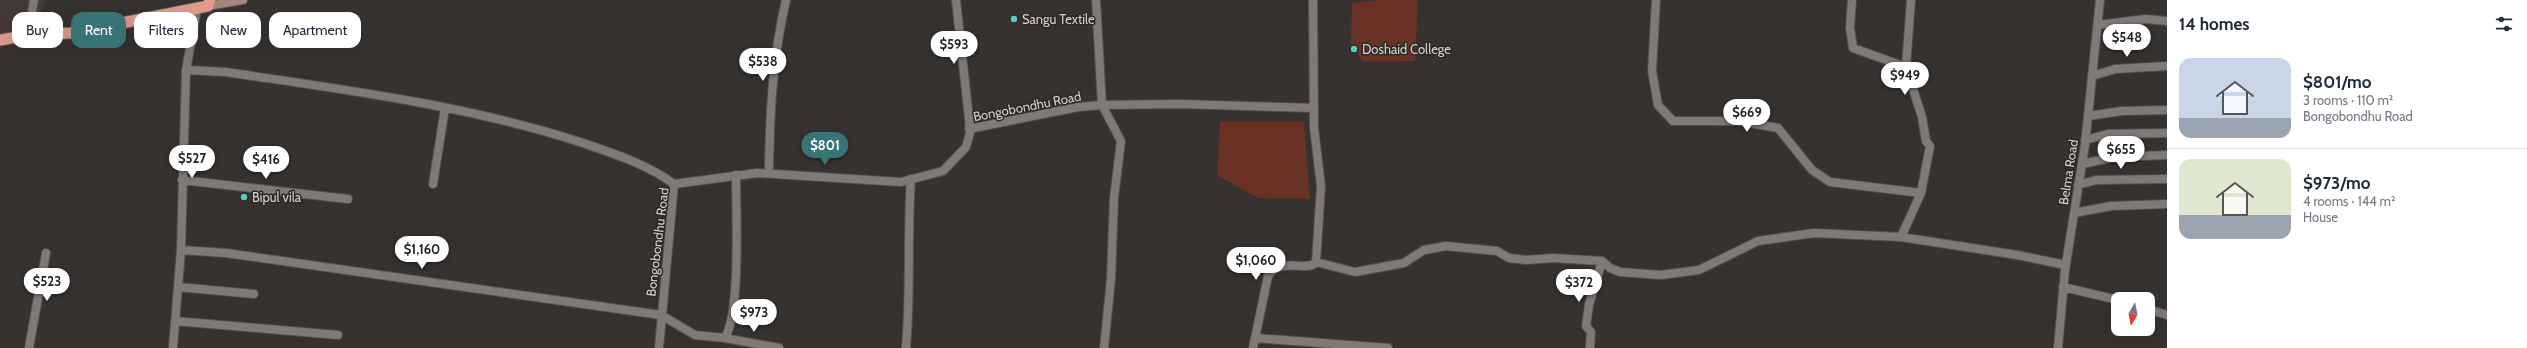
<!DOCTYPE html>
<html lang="en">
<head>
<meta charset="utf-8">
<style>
  body { margin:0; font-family:Cabin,sans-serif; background:#f2f2f3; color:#1f2937; height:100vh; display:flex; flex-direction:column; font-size:15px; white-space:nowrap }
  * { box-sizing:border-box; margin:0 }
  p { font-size:13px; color:#747a83 }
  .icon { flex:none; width:22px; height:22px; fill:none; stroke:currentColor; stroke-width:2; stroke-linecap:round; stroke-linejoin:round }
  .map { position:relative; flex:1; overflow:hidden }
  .drawer { display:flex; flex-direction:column; background:#fff; width:360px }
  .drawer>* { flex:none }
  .banner { position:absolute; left:12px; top:12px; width:380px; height:36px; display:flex; gap:8px }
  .needle { width:26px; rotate:190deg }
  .controls { position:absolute; left:2111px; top:292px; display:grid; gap:8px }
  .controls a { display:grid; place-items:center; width:44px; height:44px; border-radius:8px; background:#fff; box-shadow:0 4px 16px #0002; font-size:20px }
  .price { position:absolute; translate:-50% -34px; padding:0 9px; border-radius:14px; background:#fff; color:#222; font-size:13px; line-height:26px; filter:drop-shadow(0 1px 2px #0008) }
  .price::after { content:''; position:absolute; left:50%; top:24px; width:12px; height:9px; margin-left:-6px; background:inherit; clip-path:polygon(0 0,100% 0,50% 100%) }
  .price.active { background:#387375; color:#fff }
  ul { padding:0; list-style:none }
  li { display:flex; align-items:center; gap:12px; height:100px; padding:0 12px }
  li+li { border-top:1px solid #e0e1e3 }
  li span { display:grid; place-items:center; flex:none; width:112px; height:80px; border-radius:12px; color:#555 }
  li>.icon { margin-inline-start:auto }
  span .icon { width:48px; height:48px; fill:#fffc; stroke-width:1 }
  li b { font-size:17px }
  h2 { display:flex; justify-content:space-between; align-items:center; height:48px; padding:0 12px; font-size:17px }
  .pill { padding:0 14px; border-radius:12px; background:#fff; box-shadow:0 4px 16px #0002; font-size:14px; line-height:36px }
  .pill.active { background:#387375; color:#fff }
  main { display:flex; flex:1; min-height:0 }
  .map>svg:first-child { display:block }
  .built { fill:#443936 }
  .green { fill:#693224 }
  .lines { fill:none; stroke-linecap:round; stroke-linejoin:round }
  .minor-casing { stroke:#555050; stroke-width:10 }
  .tertiary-casing { stroke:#555050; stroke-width:10 }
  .secondary-casing { stroke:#555050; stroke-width:10 }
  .trunk-casing { stroke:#555050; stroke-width:13 }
  .minor { stroke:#7f7a78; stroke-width:8 }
  .tertiary { stroke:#7f7a78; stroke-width:8 }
  .secondary { stroke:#a3877f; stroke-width:8 }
  .trunk { stroke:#df9c8a; stroke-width:11 }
  .poi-dot { fill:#57cec1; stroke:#2c2826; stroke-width:1.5 }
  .labels { text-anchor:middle; stroke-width:3; stroke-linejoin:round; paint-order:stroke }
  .poi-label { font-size:13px; fill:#d5d2d1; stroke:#2c2826; text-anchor:start }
  .street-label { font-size:13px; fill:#d5d2d1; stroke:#2c2826 }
</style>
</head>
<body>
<main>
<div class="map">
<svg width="2167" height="348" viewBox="0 0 2167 348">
  <rect width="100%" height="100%" fill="#363230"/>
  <path class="built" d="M0,0H45L37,29L0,37Z"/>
  <path class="green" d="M1383,0H1418L1415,61L1363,62L1351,43L1352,3Z
    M1220,122H1304L1310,199L1258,198L1217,175Z"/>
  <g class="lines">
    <defs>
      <path id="minor" d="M1096,0L1102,105L1121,141L1114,198L1111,279L1104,348
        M1656,0L1652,71L1658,105L1673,121H1739L1778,128L1812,170L1830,182L1921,193L1901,237
        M1852,0L1850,28L1853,48L1906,67
        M1911,0L1906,67L1922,117L1926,141L1930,146L1921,193
        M2098,25L2146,19L2167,21
        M28,35L34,0
        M186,70L226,72C345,90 466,105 580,142C612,153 647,164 674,184
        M2092,76L2115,69L2167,66
        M2088,116L2122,111L2167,110
        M969,129L1078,107L1102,105L1180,104L1314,108
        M2085,140L2108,134L2167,133
        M2082,164L2115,157L2167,155
        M769,167C770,110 773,55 786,0
        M182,180L348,199
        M433,184L445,108
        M2078,185L2096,180L2167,179
        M2074,213L2111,206L2167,204
        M181,250L226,253L661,315L695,335L725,338C741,311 736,210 736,175
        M1316,262L1355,272L1404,263L1424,250L1446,246L1497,251L1509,258L1526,260L1553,258L1602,261L1610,268L1620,272L1661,275L1699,270L1758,241L1814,233L1901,237L2017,255L2066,265
        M178,287L254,294
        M2063,287L2118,300
        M2148,309L2167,315
        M175,321L338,335
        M725,338L779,348
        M1255,338L1388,348
        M29,348L46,253
        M173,348L181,250L186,70L197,9
        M906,348C911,292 907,236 911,179
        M1253,348L1268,276C1281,256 1309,273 1316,262L1321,186L1314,128L1313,0
        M1590,348L1591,332L1586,326L1589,305L1602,261
        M2058,348L2065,270L2085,145L2100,0"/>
      <path id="tertiary" d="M659,348L674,184L757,173L901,182L943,171L966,147L970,133L969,119L956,0"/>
      <path id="secondary" d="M208,6L243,0"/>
      <path id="trunk" d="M0,40L28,35L71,33L208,6L210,0"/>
    </defs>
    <use href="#minor" class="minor-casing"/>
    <use href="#tertiary" class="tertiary-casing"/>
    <use href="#secondary" class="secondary-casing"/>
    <use href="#trunk" class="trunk-casing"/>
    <use href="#minor" class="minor"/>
    <use href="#tertiary" class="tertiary"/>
    <use href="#secondary" class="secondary"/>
    <use href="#trunk" class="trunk"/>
  </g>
  <g class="poi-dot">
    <circle cx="1014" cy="19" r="4"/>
    <circle cx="1354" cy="49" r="4"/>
    <circle cx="244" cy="197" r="4"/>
  </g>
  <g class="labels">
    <g class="poi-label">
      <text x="1022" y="24">Sangu Textile</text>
      <text x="1362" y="54">Doshaid College</text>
      <text x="252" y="202">Bipul vila</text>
    </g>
    <g class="street-label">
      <text transform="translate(1027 106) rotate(-11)" y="5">Bongobondhu Road</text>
      <text transform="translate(2068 172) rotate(-81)" y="5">Belma Road</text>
      <text transform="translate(657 242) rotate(-83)" y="5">Bongobondhu Road</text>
    </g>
  </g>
</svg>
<div class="controls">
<a><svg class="needle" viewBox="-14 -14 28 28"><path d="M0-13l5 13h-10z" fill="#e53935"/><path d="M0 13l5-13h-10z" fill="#747a83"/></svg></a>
</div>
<b class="price" style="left:2127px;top:58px">$548</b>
<b class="price" style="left:954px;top:65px">$593</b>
<b class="price" style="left:763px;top:82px">$538</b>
<b class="price" style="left:1905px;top:96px">$949</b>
<b class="price" style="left:1747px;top:133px">$669</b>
<b class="price active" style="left:825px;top:166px">$801</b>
<b class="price" style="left:2121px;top:170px">$655</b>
<b class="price" style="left:192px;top:179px">$527</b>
<b class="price" style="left:266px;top:180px">$416</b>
<b class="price" style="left:422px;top:270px">$1,160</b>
<b class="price" style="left:1256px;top:281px">$1,060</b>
<b class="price" style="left:47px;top:302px">$523</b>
<b class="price" style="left:1579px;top:303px">$372</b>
<b class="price" style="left:754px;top:333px">$973</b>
<div class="banner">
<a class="pill">Buy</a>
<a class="pill active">Rent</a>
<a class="pill">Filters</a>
<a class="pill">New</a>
<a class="pill">Apartment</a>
</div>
</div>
<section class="drawer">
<h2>14 homes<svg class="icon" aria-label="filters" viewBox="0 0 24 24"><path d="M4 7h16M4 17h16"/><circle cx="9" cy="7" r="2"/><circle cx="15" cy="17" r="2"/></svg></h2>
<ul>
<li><span style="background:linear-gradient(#c9d6e8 75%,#9aa5b1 0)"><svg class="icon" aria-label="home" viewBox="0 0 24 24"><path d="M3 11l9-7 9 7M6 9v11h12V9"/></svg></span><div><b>$801/mo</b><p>3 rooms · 110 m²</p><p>Bongobondhu Road</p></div></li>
<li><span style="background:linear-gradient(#dfe7d0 70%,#9aa5b1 0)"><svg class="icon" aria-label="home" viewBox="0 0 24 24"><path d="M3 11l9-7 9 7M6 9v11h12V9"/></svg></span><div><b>$973/mo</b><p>4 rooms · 144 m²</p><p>House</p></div></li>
</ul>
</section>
</main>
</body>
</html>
